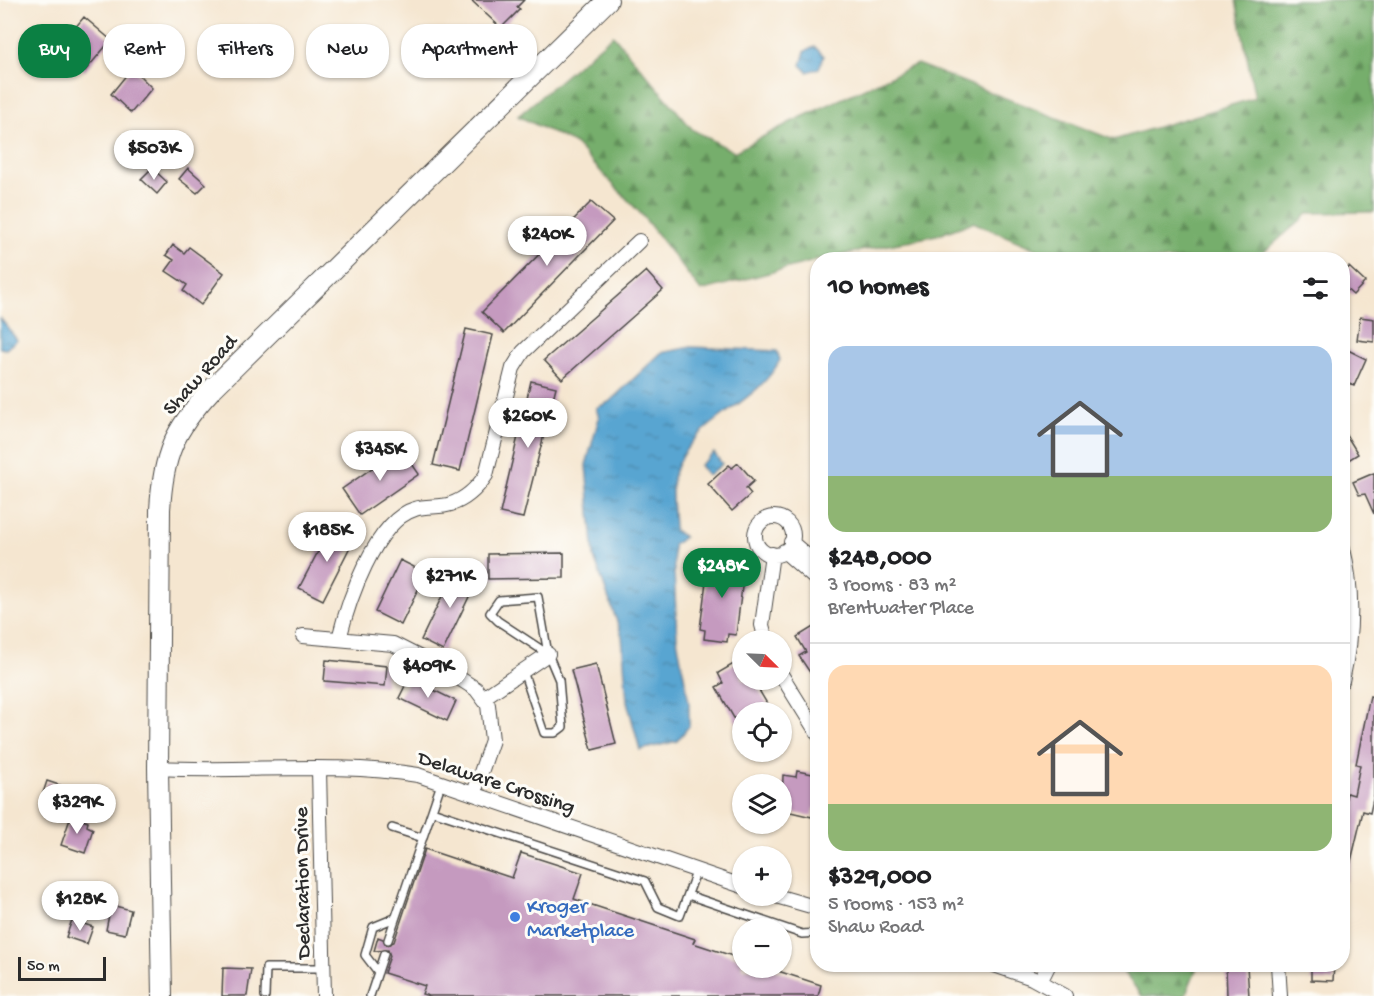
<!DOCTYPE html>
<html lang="en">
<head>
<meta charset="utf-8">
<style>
  body { margin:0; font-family:"Gochi Hand",sans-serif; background:#f6f6f6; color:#202124; height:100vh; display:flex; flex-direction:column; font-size:22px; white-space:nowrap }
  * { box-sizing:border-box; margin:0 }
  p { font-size:20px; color:#757577 }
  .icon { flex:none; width:33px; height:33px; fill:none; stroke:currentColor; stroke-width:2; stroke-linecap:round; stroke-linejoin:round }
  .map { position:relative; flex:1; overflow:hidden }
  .panel { position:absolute; left:810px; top:252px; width:540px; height:720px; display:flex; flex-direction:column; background:#fff; border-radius:24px; box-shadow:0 2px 4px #0004 }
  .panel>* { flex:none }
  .banner { position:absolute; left:18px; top:24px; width:570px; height:54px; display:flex; gap:12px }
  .needle { width:39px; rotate:114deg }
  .fabs { position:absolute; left:732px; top:630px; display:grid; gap:12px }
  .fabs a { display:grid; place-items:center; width:60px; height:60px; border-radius:50%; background:#fff; box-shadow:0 2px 4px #0004; font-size:30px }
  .scale { position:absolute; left:18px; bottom:15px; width:88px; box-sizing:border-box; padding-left:6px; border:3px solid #2b2b2b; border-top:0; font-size:16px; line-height:21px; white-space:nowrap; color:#2b2b2b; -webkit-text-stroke:4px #fdfcf7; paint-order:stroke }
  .price { position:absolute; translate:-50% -51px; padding:0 14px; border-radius:21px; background:#fff; color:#222; font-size:20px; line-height:39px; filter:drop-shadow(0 2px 3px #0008) }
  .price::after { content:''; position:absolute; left:50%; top:36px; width:18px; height:14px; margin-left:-9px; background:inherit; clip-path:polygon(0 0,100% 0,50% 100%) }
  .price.on { background:#0b8043; color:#fff }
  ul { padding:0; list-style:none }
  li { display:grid; align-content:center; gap:12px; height:318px; padding:0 18px }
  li+li { border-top:2px solid #e0e0e0 }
  li span { display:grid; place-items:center; height:186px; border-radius:18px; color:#555 }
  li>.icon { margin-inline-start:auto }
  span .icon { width:108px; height:108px; fill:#fffc; stroke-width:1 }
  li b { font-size:26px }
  h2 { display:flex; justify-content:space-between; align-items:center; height:72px; padding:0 18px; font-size:26px }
  .chip { padding:0 21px; border-radius:24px; background:#fff; box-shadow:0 2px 4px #0004; font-size:21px; line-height:54px }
  .chip.on { background:#0b8043; color:#fff }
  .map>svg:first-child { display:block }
  .forest { fill:url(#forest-firs); stroke:#506c4c; stroke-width:1.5 }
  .water { fill:url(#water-ripples); stroke:#42687e; stroke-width:1.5 }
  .building { fill:#c59abf }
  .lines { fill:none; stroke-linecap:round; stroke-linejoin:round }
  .lane-casing { stroke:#494744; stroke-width:10 }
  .street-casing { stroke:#494744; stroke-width:16 }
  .secondary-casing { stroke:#494744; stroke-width:22 }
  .lane { stroke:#fff; stroke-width:7 }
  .street { stroke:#fff; stroke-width:14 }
  .secondary { stroke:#fff; stroke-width:20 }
  .shop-dot { fill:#3f7fe0; stroke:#fdfcf7; stroke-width:2 }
  .labels { text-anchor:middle; stroke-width:6; stroke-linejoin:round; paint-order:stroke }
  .street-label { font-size:21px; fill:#2b2b2b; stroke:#fdfcf7 }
  .shop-label { font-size:21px; fill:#366cbe; stroke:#fdfcf7; text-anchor:start }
</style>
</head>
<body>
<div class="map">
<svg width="1374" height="996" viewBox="0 0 1374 996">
  <defs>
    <pattern id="forest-firs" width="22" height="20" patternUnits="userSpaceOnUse" patternTransform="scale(1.5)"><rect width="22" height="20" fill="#76ae6c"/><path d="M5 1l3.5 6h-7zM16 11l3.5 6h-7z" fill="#618e59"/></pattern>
    <pattern id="water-ripples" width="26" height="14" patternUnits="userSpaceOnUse" patternTransform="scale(1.5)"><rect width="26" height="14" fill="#59a5d1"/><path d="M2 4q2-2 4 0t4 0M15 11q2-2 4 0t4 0" fill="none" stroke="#4a87aa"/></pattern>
  </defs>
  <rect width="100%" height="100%" fill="#fdfcf7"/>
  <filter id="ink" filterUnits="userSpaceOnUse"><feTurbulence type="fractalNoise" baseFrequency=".0167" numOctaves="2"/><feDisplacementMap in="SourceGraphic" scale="12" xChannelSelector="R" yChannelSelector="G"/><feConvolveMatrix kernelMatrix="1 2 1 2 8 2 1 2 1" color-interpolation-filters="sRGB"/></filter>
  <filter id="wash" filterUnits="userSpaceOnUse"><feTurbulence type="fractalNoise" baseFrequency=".008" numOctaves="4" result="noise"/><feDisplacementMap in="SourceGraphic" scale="24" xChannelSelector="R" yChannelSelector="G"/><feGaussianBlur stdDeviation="1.35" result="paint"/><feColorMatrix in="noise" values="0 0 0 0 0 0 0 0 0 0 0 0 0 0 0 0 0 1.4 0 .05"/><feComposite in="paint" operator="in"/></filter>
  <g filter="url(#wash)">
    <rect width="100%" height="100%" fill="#f5e6d0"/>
    <path class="forest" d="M1236,0H1374V212L1309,213L1256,259L1112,260L1109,254L1045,253L973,222L941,234L818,260L701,291L642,215L574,143L518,116L613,35L693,130L734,152L791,122L917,64L1114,140L1255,98Z
      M1118,965V964L1198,965L1185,996H1142Z"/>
    <path class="water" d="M815,47L824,56L819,68L808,72L801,65L805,51Z
      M0,318L17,340L6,349L0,348Z
      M691,347L777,351L780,360C756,407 689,421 674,474C669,490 674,514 674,530L684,537L673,545L677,639L689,702V726L677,741L640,750L627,701L622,636L594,557L586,465L599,418L596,408L609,402L661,353Z
      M714,453L722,464L708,476L700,465Z"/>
    <g id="blocks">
      <path class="building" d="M471,0H524L517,7L520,9L501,28Z
        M84,17L111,40L85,71L58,48Z
        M132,68L152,88L131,113L111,94Z
        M152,168L167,182L157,194L141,179Z
        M188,168L206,184L197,193L179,179Z
        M591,202L613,221L504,333L482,312Z
        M173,245L184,253L189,247L224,273L201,305L183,291L187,285L166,271L174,260L166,255Z
        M1349,267L1365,282L1353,295L1342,285V274Z
        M646,271L663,290L562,379L544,360Z
        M1360,317L1374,319V342L1357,340Z
        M466,329L493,335L460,471L433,465Z
        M1348,350L1366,359L1354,386L1342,381V361Z
        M531,381L556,387L523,518L500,513Z
        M1342,428L1358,454L1342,464Z
        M401,448L419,474L360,515L342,489Z
        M738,463L754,481L746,488L751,494L732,511L708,484L729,465L732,468Z
        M1374,473V514L1365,494L1359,495L1353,482Z
        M332,525L355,537L323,600L299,588Z
        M564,553V578L488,579V554Z
        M715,555L741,558L739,570L744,571L736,635L728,634L727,642L704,639L705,630L700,629L708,566L713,568Z
        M400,560L426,573L401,625L375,612Z
        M456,567L478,578L443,651L421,640Z
        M818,624V670L811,674L799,656L806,652L797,637Z
        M326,660L387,666L385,686L324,681Z
        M737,662L742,673V680H753L772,712H742V732L716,687L723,683L718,673Z
        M596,664L616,744L592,750L571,670Z
        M409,678L456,701L447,721L399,698Z
        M1370,696L1374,697V795L1370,813L1363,811L1346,882L1342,881V824L1346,807H1344L1347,793L1354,795L1360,765L1356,764Z
        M797,771L818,775V809L814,808L812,817L782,810L783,775L796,777Z
        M47,781L68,788L62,806L41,799Z
        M71,816L88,822L87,826L93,829L85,853L61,845Z
        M425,849L512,878L521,853L583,873L574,899L695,939L693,943L742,959V968H776L775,970L821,985L818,996H429L422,994L425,986L384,973L390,956L388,950L374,951L378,937L383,939L386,945L394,942Z
        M111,905L131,910L125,934L106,930Z
        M72,920L93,927L87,944L66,937Z
        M1311,964H1334L1333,981L1311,980Z
        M1247,966L1249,996H1227L1226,968Z
        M223,968L251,969L247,996H222Z"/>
    </g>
  </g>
  <g filter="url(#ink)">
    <use href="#blocks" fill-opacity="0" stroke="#494744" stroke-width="1.5"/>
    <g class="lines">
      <defs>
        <path id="lane" d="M523,671L544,733H555L563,727L559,680L548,654L538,597L499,600L490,613L498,621L548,654
          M432,811L645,881L658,907L680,916L696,872
          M392,828L423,838
          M688,895L802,934L818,933
          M388,940L442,781
          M378,972L365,955L373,927L395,918
          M265,996L266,968H324
          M370,996L384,954"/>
        <path id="street" d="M755 536a19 19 0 1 1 38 0a19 19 0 1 1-38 0Z
          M791,542L818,565
          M1342,545C1354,590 1352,637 1342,681
          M784,551L818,581
          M303,636L393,644L454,675L476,689L488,705L492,740L474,793
          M339,639C348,602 375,521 415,509C426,505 440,508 451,504C466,499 478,487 486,475L513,368L523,352L639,241
          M766,640L762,625L772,554
          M782,676L818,734
          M483,698L548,654
          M158,768C244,773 332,761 418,775L742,886
          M319,769L324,996
          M776,896L818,908
          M991,964L1032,978L1065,996
          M1278,964L1280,996
          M1040,982L1049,964"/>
        <path id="secondary" d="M162,996L158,768L160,510C163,455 174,430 211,390L608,0"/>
      </defs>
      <use href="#lane" class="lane-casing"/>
      <use href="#street" class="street-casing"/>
      <use href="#secondary" class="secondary-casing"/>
      <use href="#lane" class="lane"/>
      <use href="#street" class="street"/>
      <use href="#secondary" class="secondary"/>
    </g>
  </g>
  <circle class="shop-dot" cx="515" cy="917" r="6"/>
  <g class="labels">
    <g class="street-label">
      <text transform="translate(199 374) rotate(-48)" y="7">Shaw Road</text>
      <text transform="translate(497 781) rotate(18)" y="7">Delaware Crossing</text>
      <text transform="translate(301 883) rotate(-91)" y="7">Declaration Drive</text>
    </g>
    <g class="shop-label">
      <text x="527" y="912">Kroger<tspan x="527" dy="24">Marketplace</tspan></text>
    </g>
  </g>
</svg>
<div class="fabs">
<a><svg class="needle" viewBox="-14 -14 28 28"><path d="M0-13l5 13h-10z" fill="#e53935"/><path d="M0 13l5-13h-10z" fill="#757577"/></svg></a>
<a><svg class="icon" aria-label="locate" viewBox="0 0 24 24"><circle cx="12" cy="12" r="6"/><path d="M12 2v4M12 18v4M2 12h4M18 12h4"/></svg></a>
<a><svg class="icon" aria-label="layers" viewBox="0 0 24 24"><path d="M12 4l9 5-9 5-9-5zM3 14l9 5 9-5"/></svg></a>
<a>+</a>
<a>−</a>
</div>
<div class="scale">50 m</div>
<b class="price" style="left:154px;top:181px">$503K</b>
<b class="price" style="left:547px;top:267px">$240K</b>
<b class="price" style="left:528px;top:449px">$260K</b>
<b class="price" style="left:380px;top:482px">$345K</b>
<b class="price" style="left:327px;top:563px">$185K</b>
<b class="price on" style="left:722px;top:599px">$248K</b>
<b class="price" style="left:450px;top:609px">$271K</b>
<b class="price" style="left:428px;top:699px">$409K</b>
<b class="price" style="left:77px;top:835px">$329K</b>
<b class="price" style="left:80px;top:932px">$128K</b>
<div class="banner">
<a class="chip on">Buy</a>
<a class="chip">Rent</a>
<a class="chip">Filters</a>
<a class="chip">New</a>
<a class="chip">Apartment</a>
</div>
<section class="panel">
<h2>10 homes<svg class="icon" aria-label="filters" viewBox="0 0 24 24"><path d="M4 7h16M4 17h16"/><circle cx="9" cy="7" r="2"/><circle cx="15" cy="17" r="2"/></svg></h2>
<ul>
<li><span style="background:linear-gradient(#a9c7e8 70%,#8fb573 0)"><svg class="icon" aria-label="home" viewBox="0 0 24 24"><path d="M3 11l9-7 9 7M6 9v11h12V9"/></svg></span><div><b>$248,000</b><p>3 rooms · 83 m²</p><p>Brentwater Place</p></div></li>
<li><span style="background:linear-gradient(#ffd9b3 75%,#8fb573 0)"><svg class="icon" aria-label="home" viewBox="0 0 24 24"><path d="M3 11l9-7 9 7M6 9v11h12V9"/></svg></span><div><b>$329,000</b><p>5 rooms · 153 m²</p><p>Shaw Road</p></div></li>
</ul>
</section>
</div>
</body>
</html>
